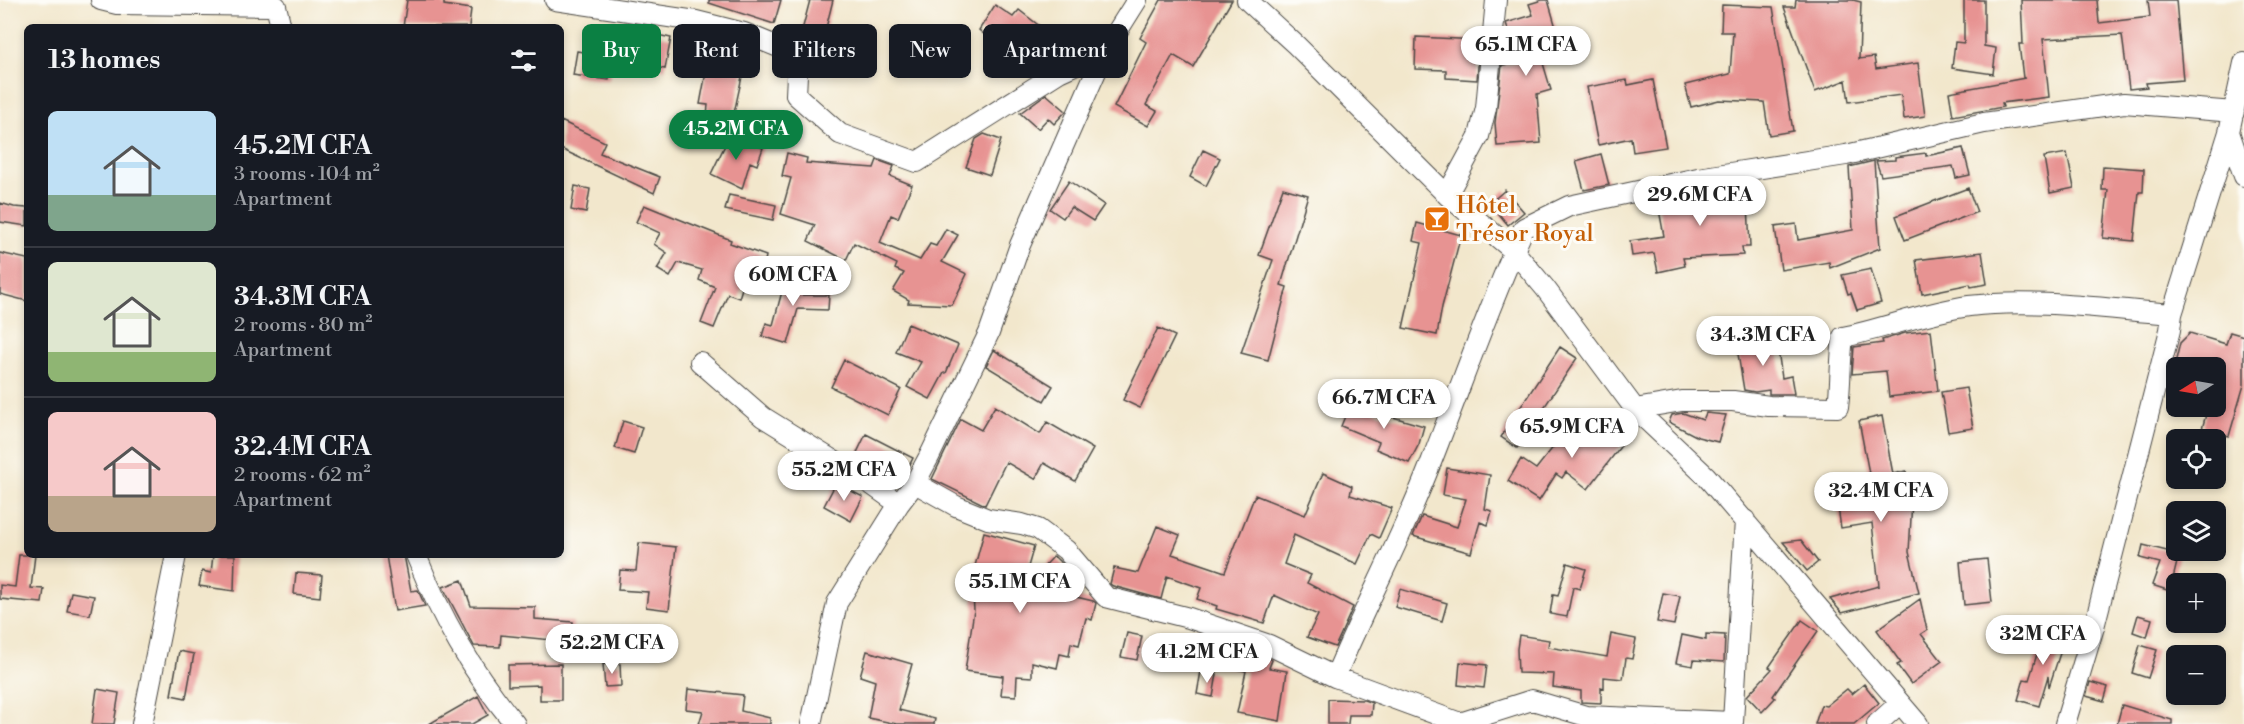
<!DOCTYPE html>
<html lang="en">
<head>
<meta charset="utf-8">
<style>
  body { margin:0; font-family:"Libre Bodoni",serif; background:#242831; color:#f1f3f6; height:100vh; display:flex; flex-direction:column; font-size:22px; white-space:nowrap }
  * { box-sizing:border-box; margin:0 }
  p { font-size:20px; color:#9ea1a6 }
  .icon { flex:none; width:33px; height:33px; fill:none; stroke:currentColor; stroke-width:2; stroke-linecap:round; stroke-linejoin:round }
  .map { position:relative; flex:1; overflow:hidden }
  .drawer { position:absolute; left:24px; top:24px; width:540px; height:534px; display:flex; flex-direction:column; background:#171b24; border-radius:9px; box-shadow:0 3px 9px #0003 }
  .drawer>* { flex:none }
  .banner { position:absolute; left:582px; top:24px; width:570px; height:54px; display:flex; gap:12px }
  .needle { width:39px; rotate:259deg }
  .tools { position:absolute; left:2166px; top:357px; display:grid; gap:12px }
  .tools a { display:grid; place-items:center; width:60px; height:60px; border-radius:9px; background:#171b24; box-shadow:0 3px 9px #0003; font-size:30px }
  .price { position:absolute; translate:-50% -51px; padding:0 14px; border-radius:21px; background:#fff; color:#222; font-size:20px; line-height:39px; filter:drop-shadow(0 2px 3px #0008) }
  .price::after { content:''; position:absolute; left:50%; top:36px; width:18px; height:14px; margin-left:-9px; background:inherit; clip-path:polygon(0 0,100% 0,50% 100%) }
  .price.current { background:#0b8043; color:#fff }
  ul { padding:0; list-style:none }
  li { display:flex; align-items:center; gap:18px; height:150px; padding:0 24px }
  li+li { border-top:2px solid #363941 }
  li span { display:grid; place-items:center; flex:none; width:168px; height:120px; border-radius:9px; color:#555 }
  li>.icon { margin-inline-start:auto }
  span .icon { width:72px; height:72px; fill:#fffc; stroke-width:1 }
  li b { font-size:26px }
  h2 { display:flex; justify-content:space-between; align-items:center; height:72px; padding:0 24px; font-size:26px }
  .chip { padding:0 21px; border-radius:9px; background:#171b24; box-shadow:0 3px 9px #0003; font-size:21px; line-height:54px }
  .chip.current { background:#0b8043; color:#fff }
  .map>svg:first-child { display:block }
  .building { fill:#e79392 }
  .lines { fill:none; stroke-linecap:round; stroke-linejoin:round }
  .minor-casing { stroke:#494743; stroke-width:22 }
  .minor { stroke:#fff; stroke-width:20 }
  .labels { text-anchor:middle; stroke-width:6; stroke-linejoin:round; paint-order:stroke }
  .food-label { font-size:24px; fill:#c56008; stroke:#fdfcf7; text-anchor:start }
</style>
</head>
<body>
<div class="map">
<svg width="2244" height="724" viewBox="0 0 2244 724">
  <rect width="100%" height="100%" fill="#fdfcf7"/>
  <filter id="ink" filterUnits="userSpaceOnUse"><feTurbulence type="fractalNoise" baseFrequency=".0167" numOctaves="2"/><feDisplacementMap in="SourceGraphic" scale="12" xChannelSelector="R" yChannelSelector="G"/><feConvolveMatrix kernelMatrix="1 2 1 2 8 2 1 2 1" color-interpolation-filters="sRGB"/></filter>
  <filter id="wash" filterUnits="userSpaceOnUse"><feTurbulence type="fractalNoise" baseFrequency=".008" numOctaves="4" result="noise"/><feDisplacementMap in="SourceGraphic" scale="24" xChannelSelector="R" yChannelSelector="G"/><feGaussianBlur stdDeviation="1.35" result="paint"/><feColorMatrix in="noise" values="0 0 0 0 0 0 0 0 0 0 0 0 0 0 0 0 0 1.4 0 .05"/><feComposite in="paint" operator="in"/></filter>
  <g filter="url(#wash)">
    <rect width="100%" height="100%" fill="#f2e7cc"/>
    <g id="blocks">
      <path class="building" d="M407,0H444V5L471,9L469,27H403Z
        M709,0H781L774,24L709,3Z
        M810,0H833L821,48L799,42Z
        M1161,0H1232L1193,67L1173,55L1146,105L1157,111L1148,126L1114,107L1146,42L1140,38Z
        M1542,0H1548L1563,52L1542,60L1551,90L1537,94L1541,143L1497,146L1495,123L1502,65L1519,63L1506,23L1533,15L1529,4Z
        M1796,0H1853L1861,2L1859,59L1874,57L1876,69L1918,63L1925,116L1904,119L1901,95L1849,102L1846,80L1815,92L1784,7H1795Z
        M1964,0H1984V46L1996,48L1993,74L1952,68L1955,42L1964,43Z
        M2021,0H2097L2099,23L2150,17L2148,0H2176L2183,80L2146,83L2147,87L2129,89L2122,35L2043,39L2049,97L2002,103L2003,107L1953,116L1949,92L2025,78H2023L2019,44H2023Z
        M995,5L1013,17L1019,10L1051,35L1026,68L979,30Z
        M1722,5L1773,7L1793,131L1769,135L1764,102L1719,100L1691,107L1685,85L1730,74L1733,32H1721Z
        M1060,32L1078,45L1072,53L1066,55L1051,44Z
        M649,33L671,38L665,69L642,64Z
        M1416,37L1480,40L1477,80L1446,78V70L1415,69Z
        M711,46L747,54L734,113V127L706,125L708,105L700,104Z
        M577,51L613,57L609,80L573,75Z
        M1627,80L1628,85L1653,80L1666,147L1633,152L1631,138L1598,145L1587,87Z
        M1046,94L1066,111L1054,124L1048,118L1038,129L1020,113Z
        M561,121L605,142L600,153L660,177L654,193L561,149Z
        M984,134L1001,140L990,175L966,167L976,139Z
        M730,135L763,148L757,165L750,162L742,189L711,174Z
        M1963,148L1970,175L1956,178L1953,166L1881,176L1876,161L1895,160V157L1926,153V156Z
        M1203,150L1220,158L1206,186L1190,177Z
        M787,153L807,158L806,163L874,168L877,160L894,166L890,176L912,185L898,218L891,215L880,243L920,260L930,244L936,246L946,229L958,235L942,262L967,274L952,305L908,303L909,300L893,291L904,273L895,269L897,264L854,243L846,260L808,241L815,225L781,214L791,178L782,176Z
        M2067,153L2074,188L2050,193L2044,157Z
        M1601,154L1609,185L1584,190L1576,161Z
        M1874,161L1880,248L1830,268L1829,262L1781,270L1775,227L1796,224L1798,240L1853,230L1849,167Z
        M2103,166L2144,169L2143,192H2139L2134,241L2103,238L2108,190H2102Z
        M1069,181L1104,205L1093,221L1071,207L1063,218L1050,209Z
        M1747,182L1750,247H1742L1743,255L1683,258L1685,266L1658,272L1654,253L1632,256L1630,241L1664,236L1657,199L1674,196V198Z
        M575,186L590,189L586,213L571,210Z
        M1283,188L1308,195L1281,285L1287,287L1268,360L1241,353L1273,260L1259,255Z
        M1968,188L1977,212L1905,240L1896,216Z
        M1505,190L1524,212L1508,225L1490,203Z
        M729,195L776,205L773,220L725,210Z
        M0,203L14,207L27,208V226L0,222Z
        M644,205L731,240L730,243L766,256L763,271L749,266L739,298L728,294L714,328L701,323L715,287L699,280L702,270L678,263L670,277L657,269L667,253L654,244L660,233L636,222Z
        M1417,223L1461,235L1442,307L1437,335L1403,328L1422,243L1413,241Z
        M1982,252L1987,284L1971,287L1970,284L1922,294L1916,260Z
        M0,253L27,259V301L0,294Z
        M788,269L807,275L802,295H829L828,310L798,309L788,344L762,336L766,323L773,325Z
        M1871,269L1881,303L1857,310L1851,293L1848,294L1842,275Z
        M908,324L958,345L946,373H944L930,399L907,387L921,362L896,352Z
        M1158,328L1175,336L1140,408L1123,400Z
        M1931,330L1938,391L1889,397L1886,371L1852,374L1854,347L1883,343L1882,340L1905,333Z
        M2230,332L2244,336V385L2229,436L2202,429L2208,407L2216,409V368H2174L2180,343L2190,333L2226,344Z
        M1776,336L1782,378L1791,376L1794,394H1769V390L1755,392L1744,390L1736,342Z
        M1560,347L1577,358L1517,448L1501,437Z
        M994,350L1053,386L1044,401L986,366Z
        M844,360L901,389L888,415L831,387Z
        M1966,388L1973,428L1948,432L1941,392Z
        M1353,397L1374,406L1372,411L1424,426L1419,444L1409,463L1376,449L1379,442L1341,426Z
        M995,406L1040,434L1047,422L1093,449L1075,481L1044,463L1035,479L1006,462L985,505L932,479L961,419L981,430Z
        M1683,413L1703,420L1706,413L1726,415L1718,442L1698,437L1669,422L1672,415Z
        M1614,415L1633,430L1588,489L1566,472L1562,478L1556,474L1539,501L1508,481L1521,459L1536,469L1569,427L1592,444Z
        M1882,416L1893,474L1906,471L1912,501L1909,552L1919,593L1842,613L1830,599L1879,586L1872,523L1841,528L1836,494L1872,489L1859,421Z
        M623,421L642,427L634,454L615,448Z
        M866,434L913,458L905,474L898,471L894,478L854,459Z
        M1447,468L1490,475L1485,509L1492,511L1488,525L1480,522L1471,553L1413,536L1422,516L1457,527L1466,499L1443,495Z
        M1323,473L1352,486L1350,495L1392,508L1379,538L1371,534L1357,564L1294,535L1284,564L1311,575L1307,583L1353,607L1335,647L1307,637L1318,615L1274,595L1264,623L1216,609L1217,606L1197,599L1201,588L1167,576L1161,599L1113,586L1110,584L1114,568L1138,573L1157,526L1180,535L1172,554L1225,572L1255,495L1305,515Z
        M836,483L863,497L851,521L824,506Z
        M984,532L1034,546L1021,591L1054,556L1067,569L1047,590L1093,601L1096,603L1092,620L1086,618L1079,645L1071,643L1069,656L1060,654L1057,668L1032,662V677L1017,676L1016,696L1001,695L1003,676L965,671L974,610L971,567L975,566Z
        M1801,540L1818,562L1807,571L1783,542Z
        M639,543L676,547L669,610L646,607L648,592L618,590L620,570L636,571Z
        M2143,545L2179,554L2170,591L2152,585L2160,563L2140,558Z
        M19,555H35L31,588L44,589L42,603L0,599V585L15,587Z
        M213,555H235L234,591L199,586L202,571L211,573Z
        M386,555H404L411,591L418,590L425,606L395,611Z
        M1987,559L1992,602L1964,605L1960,562Z
        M1567,563L1586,569L1580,589L1573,587L1567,617L1550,614L1553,595L1558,596Z
        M296,573L322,575L320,597L294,594Z
        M462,580L471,606L535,607V619L573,622L572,642L501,635L500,647L474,646L443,587Z
        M1400,589L1447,603L1442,621L1395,607Z
        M71,592L94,596L90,615L67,611Z
        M1663,593L1680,596L1674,625L1657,622Z
        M1920,599L1927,630L1921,634L1942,661L1911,684L1897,665L1901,663L1877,630Z
        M2138,615L2152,619L2147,637L2133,632Z
        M1802,620L1818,631L1773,696L1775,698L1762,712L1747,696L1772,669L1769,667Z
        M2061,624L2063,644L2049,687L2048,676L2039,706L2018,700L2024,679L2029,680L2038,651L2046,654L2043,626Z
        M1127,633L1142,636L1137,660L1121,657Z
        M1611,634L1636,639L1632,659L1626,658L1623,679L1604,677V688L1601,687V703L1581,702V691L1553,687L1554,674L1518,673L1517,649L1519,635L1549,640L1548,647L1607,657Z
        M1706,634L1725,635L1724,662L1694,660L1693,666L1676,663L1682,635L1706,640Z
        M1218,642L1264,656L1272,660L1269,668L1287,671L1280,721L1237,713L1246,671L1214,665Z
        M2140,645L2157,650L2148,678L2132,673Z
        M179,651L194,654L186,698L171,695Z
        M867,651L912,664L899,710L935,719L934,724H897L868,718L875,681L860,676Z
        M1460,662L1487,665L1484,688L1458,685Z
        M561,664V700H540V685L508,686V665Z
        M603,664H620L621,686L605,687Z
        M1201,671L1217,674L1213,697L1197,694Z
        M2090,682L2108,687L2104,701L2086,696Z
        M1864,684L1879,703L1854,724H1815L1821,705L1826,706L1847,689L1852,694Z
        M97,689L119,693L114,724H92Z
        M688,689L743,695L741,711L770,718V724H699L703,711L686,709Z
        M478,696L488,715L472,724H429Z
        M1328,699L1364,700L1372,703L1371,715H1349L1348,724H1328Z
        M2122,705L2172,720V724H2117Z"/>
    </g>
  </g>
  <g filter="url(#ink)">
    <use href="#blocks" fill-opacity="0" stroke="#494743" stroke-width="1.5"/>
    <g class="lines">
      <defs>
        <path id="minor" d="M101,0L117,4L276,6L281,27
          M555,0L696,21L744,33L798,55L796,95L840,134L917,162L1059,72L1105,51
          M1247,0L1296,45L1447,195L1514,251L1545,288L1635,409L1706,476L1918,724
          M2229,132L2244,176
          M1447,195L1479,136L1486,108L1496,0
          M700,362L763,417L868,482L899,504
          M1635,409L1682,401H1733L1769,406L1838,407C1841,383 1840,360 1843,337C1885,328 1927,312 1969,306C2035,298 2105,309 2172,314
          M915,483L956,506L988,519L1022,524L1038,529L1066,550L1106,597L1189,618L1269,645L1335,677L1460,723L1532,700L1586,716L1733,722L1745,520
          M416,555C442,620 471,670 515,724
          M1335,677C1365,606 1402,537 1430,465C1461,386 1489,305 1524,228L1569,206L1698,178L1846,155L1984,123L2124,103L2234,112
          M142,724L176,555
          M811,724L837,603L899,504L915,483L930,455L989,333L1020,245L1105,51L1137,0
          M1877,724L1900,703
          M2065,724L2094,627L2170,330L2172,314L2229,132L2244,63"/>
      </defs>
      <use href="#minor" class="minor-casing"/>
      <use href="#minor" class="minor"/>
    </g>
  </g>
  <defs>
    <symbol id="bar-square" viewBox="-11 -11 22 22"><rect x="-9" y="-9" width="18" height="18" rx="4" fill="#e8710a" stroke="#fdfcf7"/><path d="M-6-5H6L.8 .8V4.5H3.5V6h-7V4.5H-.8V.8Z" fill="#fff"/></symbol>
  </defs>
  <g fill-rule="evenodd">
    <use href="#bar-square" x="1422" y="204" width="30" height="30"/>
  </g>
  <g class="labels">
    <g class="food-label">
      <text x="1456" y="213">Hôtel<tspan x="1456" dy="28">Trésor Royal</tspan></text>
    </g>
  </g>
</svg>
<div class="tools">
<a><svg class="needle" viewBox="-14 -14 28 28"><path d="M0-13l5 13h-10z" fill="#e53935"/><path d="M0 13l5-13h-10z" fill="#9ea1a6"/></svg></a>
<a><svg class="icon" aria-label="locate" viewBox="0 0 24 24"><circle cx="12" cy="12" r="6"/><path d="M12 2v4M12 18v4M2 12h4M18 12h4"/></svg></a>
<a><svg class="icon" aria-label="layers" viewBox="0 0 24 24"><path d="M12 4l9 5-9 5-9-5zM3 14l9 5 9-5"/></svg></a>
<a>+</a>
<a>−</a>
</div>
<b class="price" style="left:1526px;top:77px">65.1M CFA</b>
<b class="price current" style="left:736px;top:161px">45.2M CFA</b>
<b class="price" style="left:1700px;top:227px">29.6M CFA</b>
<b class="price" style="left:793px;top:307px">60M CFA</b>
<b class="price" style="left:1763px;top:367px">34.3M CFA</b>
<b class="price" style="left:1384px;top:430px">66.7M CFA</b>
<b class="price" style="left:1572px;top:459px">65.9M CFA</b>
<b class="price" style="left:844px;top:502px">55.2M CFA</b>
<b class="price" style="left:1881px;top:523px">32.4M CFA</b>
<b class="price" style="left:1020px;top:614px">55.1M CFA</b>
<b class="price" style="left:2043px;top:666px">32M CFA</b>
<b class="price" style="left:612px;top:675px">52.2M CFA</b>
<b class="price" style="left:1207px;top:684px">41.2M CFA</b>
<div class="banner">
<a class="chip current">Buy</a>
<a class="chip">Rent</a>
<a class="chip">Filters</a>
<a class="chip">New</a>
<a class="chip">Apartment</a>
</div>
<section class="drawer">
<h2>13 homes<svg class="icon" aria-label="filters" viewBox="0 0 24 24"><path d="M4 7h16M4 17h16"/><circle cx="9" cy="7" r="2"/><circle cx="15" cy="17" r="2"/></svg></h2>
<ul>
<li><span style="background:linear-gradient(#bfe0f5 70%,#7fa58c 0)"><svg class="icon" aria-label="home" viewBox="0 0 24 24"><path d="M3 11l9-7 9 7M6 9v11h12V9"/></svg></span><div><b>45.2M CFA</b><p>3 rooms · 104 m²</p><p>Apartment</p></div></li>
<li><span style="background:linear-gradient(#dfe7d0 75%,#8fb573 0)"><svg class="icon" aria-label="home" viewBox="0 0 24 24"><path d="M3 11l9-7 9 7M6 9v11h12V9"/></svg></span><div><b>34.3M CFA</b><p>2 rooms · 80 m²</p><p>Apartment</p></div></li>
<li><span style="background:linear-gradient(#f6c9c9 70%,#b9a48a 0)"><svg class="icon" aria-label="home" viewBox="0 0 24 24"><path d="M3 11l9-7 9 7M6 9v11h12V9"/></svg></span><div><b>32.4M CFA</b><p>2 rooms · 62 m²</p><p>Apartment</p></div></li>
</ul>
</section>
</div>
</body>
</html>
